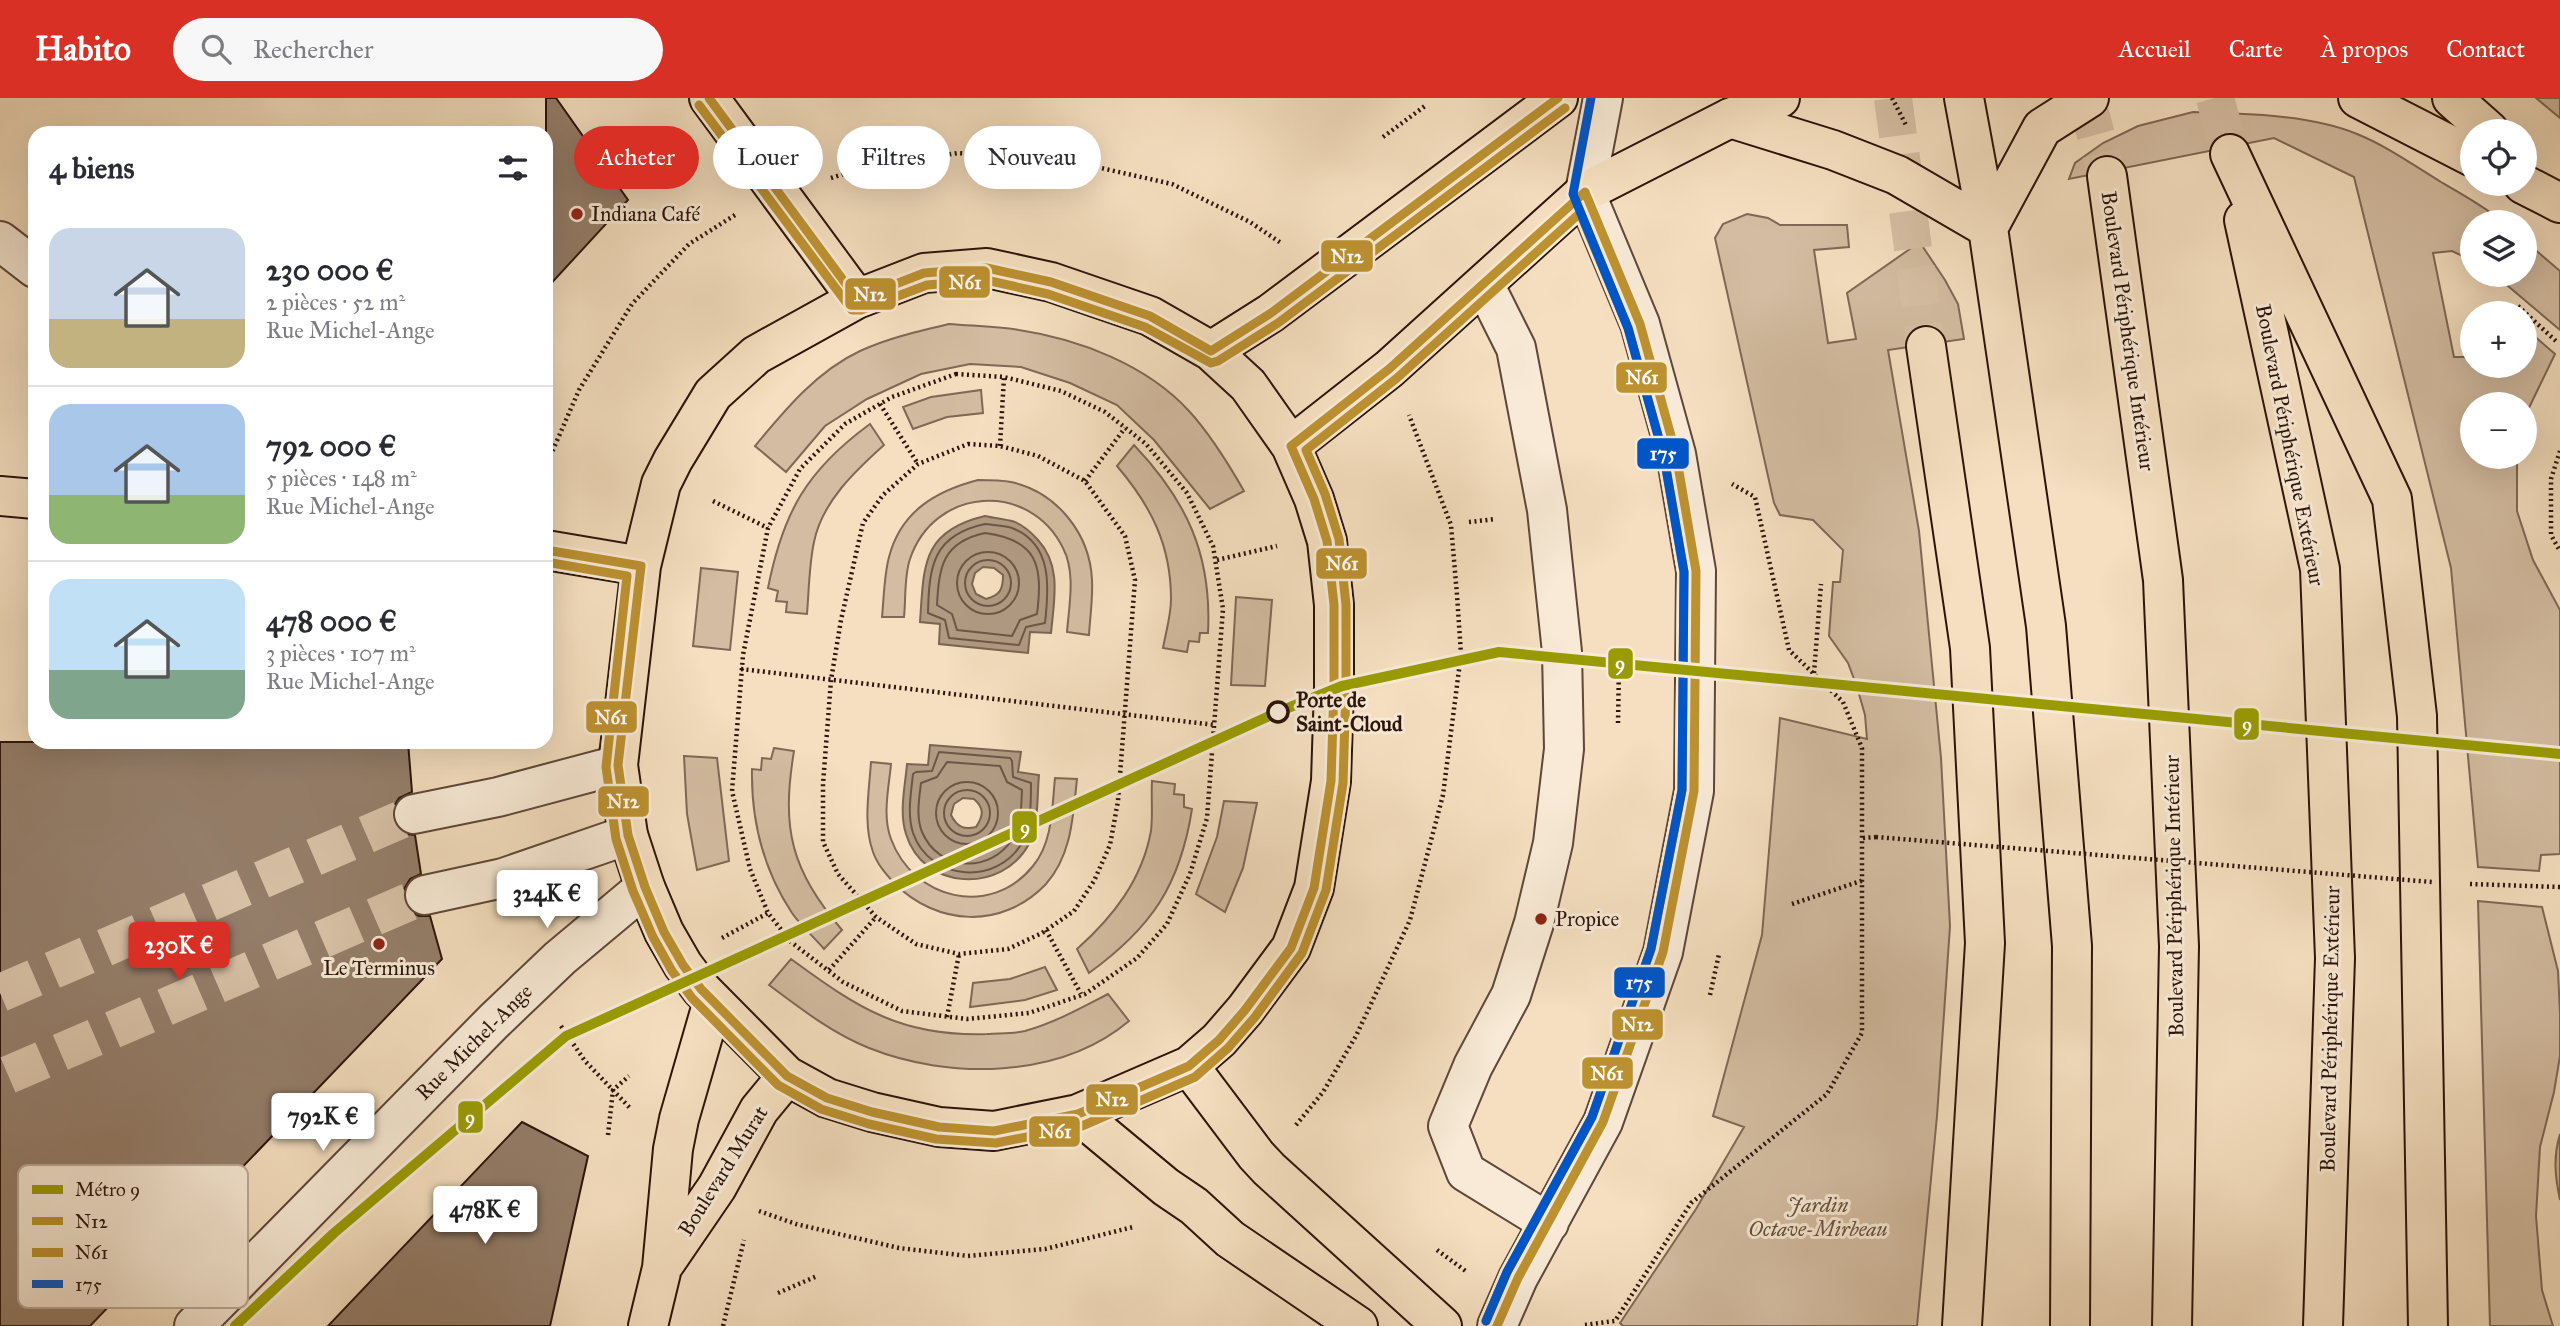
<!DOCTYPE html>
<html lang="fr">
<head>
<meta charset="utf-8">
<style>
  body { margin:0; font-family:"IM FELL Great Primer",serif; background:#f7f7f7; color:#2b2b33; height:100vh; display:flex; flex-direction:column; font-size:26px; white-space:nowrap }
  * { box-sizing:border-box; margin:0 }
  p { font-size:23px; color:#7c7c81 }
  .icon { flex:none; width:38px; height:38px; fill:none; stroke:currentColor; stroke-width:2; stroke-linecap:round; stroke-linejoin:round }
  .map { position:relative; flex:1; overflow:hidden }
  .side { position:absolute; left:28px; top:28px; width:525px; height:623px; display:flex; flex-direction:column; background:#fff; border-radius:21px; box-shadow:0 7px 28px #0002 }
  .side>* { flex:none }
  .banner { position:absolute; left:574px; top:28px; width:665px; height:63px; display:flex; gap:14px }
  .controls { position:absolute; left:2460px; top:21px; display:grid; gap:14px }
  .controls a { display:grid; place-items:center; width:77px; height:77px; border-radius:50%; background:#fff; box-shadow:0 7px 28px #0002; font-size:35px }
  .price { position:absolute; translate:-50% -60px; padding:0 16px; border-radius:7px; background:#fff; color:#222; font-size:23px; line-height:46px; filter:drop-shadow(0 2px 4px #0008) }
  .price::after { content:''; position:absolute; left:50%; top:42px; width:21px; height:16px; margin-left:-10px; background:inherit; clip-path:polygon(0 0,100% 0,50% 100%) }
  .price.current { background:#d93025; color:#fff }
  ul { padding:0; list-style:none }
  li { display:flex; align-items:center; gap:21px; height:175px; padding:0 21px }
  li+li { border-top:2px solid #e1e1e2 }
  li span { display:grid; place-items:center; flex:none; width:196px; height:140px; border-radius:21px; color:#555 }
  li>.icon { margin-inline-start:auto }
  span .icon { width:84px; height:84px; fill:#fffc; stroke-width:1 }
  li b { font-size:30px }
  h2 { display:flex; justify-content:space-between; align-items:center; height:84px; padding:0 21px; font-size:30px }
  .pill { padding:0 24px; border-radius:32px; background:#fff; box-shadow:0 7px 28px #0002; font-size:24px; line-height:63px }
  .pill.current { background:#d93025; color:#fff }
  header { display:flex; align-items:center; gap:42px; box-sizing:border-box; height:98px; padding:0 35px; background:#d93025; color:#fff }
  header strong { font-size:33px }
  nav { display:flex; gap:38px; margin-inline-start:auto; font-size:24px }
  .search { width:490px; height:63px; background:#f7f7f7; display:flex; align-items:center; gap:18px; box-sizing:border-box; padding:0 24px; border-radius:38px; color:#7c7c81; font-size:26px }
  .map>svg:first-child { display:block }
  .green { fill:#d3bca1; stroke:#7f6856; stroke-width:2 }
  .water { fill:#b09a82; stroke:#7b6452; stroke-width:2; fill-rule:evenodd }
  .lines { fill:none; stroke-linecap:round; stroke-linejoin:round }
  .shore { stroke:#6e5646; stroke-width:2 }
  .building { fill:#947d69; stroke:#2b130a; stroke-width:2 }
  .minor-tunnel { stroke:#d7c0a5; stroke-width:38; stroke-dasharray:38 19; stroke-linecap:butt }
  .highway-tunnel { stroke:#d7c0a5; stroke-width:38; stroke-dasharray:38 19; stroke-linecap:butt }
  .minor-casing { stroke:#5e4638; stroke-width:42 }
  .major-casing { stroke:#2b130a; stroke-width:42 }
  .highway-casing { stroke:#2b130a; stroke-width:42 }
  .path { stroke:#2b130a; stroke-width:4.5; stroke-dasharray:2 3.5; stroke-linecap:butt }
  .minor { stroke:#f8ead6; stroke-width:38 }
  .major { stroke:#f5dfc0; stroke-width:38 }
  .highway { stroke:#f5dfc0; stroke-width:38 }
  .path-bridge { stroke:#2b130a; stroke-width:4.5; stroke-dasharray:2 3.5; stroke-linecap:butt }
  .bus-1-casing { stroke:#f8ead6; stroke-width:14 }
  .bus-2-casing { stroke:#f8ead6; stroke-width:14 }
  .bus-3-casing { stroke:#f8ead6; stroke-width:14 }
  .bus-1 { stroke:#bc9130; stroke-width:9 }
  .bus-2 { stroke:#bc9130; stroke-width:9 }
  .bus-3 { stroke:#0055c8; stroke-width:9 }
  .metro-1-casing { stroke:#f8ead6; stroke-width:16 }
  .metro-1 { stroke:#9a9b02; stroke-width:10 }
  .poi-dot { fill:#8f2418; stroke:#f8ead6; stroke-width:2.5 }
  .stop-dot { fill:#f8ead6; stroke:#2b130a; stroke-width:3.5 }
  .labels { text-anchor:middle; stroke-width:6; stroke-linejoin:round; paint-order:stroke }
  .poi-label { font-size:21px; fill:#2b130a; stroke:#f8ead6; text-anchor:start }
  .street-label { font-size:21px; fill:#2b130a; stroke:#f8ead6 }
  .stop-label { font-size:21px; font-weight:bold; fill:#2b130a; stroke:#f8ead6; text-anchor:start }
  .park-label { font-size:21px; font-style:italic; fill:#664e3f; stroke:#f8ead6 }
  .key { fill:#f8ead6; stroke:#baaa99; stroke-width:2 }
  .key-label { font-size:19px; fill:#2b130a }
  .line-badge { stroke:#f8ead6; stroke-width:2.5 }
  .badge-label { font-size:19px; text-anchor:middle; font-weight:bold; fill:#fff }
</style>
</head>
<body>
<header>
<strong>Habito</strong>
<div class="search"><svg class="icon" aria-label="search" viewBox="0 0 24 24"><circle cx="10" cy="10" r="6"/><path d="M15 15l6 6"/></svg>Rechercher</div>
<nav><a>Accueil</a><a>Carte</a><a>À propos</a><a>Contact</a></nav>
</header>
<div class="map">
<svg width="2560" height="1228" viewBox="0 0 2560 1228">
  <rect width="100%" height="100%" fill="#f5dfc0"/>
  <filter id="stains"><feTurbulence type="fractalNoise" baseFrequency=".00286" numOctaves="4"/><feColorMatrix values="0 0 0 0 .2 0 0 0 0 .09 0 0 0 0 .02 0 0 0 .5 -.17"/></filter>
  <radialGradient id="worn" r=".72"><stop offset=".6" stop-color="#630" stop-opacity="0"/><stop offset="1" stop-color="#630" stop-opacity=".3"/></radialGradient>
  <path class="green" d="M2536,0H2560V20Z
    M2193,14C2245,16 2309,16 2357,36C2385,47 2415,68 2441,84C2462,96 2484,108 2503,124H2473V163L2452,153L2433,155L2454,259H2473V268H2525V230L2555,256L2525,318V306H2473V359H2517V413L2533,462L2560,512V756L2541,757L2539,773L2478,769L2451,470L2354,79L2274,40L2069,81L2075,65L2103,45L2138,28Z
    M1747,116L1768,120L1780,127H1847L1849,149L1814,152L1828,245L1856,241L1847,195L1917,146H1921L1945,182L1958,206L1964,241L1888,252L1919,433L1941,660L1950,828L1937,1018L1917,1228H1623L1620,1225L1696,1111L1744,1029L1713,1018L1762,837L1780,620L1867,641L1865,617L1857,589L1848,565L1829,538L1833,484H1840L1843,452L1813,422L1780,417L1774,405L1715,140L1723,126Z
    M2525,143L2560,173V232L2495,177H2525Z
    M949,226C972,228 996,228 1019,232C1079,241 1147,267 1189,313C1211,337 1228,365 1244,393L1210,411L1154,342L1117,307L1070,285L1021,269L970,266L921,276L867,301L825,328L786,374L755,348C785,312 817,273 860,253C888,240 919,233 949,226Z
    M981,292L983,315L947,319L913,331L903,309L931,299Z
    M870,326L884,347C855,373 822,404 814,444C809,467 809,492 807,516L786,514L787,504L776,503L778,493L768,490C783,414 807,372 870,326Z
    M1134,347C1187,403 1212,457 1208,535H1200L1199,544L1189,543L1187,554L1163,550C1166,534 1171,517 1171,501C1171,447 1151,408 1117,368Z
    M978,382C989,382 1001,382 1011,384C1057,394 1090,436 1092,482C1093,500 1090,519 1089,537L1067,534C1069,507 1076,475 1063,450C1029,382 934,389 910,461C904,478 906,501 904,519H882C884,499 884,478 889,459C901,413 936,393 978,382Z
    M701,470L738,474L730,552L693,548Z
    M1236,499L1272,502L1265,588L1231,587Z
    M774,650L794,653C781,732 791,771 842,832L824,851C814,839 801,828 792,815C763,771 751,723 752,671L761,672L762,660L771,661Z
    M684,658L717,660L729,763L697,772L687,716Z
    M871,664L891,666C889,689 882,718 891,741C913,801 990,821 1033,768C1053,744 1052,709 1055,680L1077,681C1073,717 1072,757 1046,786C1002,832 937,828 894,785C886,776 877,766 873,754C863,726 869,694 871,664Z
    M1152,683L1175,686L1174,696L1184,697V709L1192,711C1180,788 1151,830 1089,875L1077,851C1113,819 1142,782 1151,733C1153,717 1151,699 1152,683Z
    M1224,703L1257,705L1243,770L1225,814L1196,796L1217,739Z
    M2478,803L2542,809L2558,873L2560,916V958L2554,994L2540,1049L2536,1118L2542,1192L2553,1228H2490Z
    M791,861C858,910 901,939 987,936C999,935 1013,936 1025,933C1054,925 1081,910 1108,896L1129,923C1060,981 949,982 869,950C832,935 801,911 769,887Z
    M1045,869L1057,892L1025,902L970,909L973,885L1010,881Z
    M2560,1036V1102C2555,1078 2553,1059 2560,1036Z"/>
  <path class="water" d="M985,418C994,420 1003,421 1012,423C1022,426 1031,434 1038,442C1062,468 1054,502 1051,535L1030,534L1028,555L939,546L940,526L920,524C924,468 921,433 985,418ZM983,469L994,470L1003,477C1003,492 1000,497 986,501L976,496L972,486L975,475Z
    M930,647L1021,654L1018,674L1039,677C1037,698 1039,726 1029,746C1002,796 923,793 906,736C899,714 905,689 907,666L928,667ZM963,700L974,701C984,710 984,717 976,729C964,732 957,729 951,717L954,706Z"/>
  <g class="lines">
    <path class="shore" d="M985,426C994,427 1004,427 1012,430C1053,446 1049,490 1045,525L1026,529L1019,547L949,540L945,522L928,515C929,468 933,437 985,426Z
      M985,435C1038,442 1043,468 1037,516L1020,522L1012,538L957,532L952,516L937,507C939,468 943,444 985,435Z
      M957 485a31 31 0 1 1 62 0a31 31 0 1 1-62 0Z
      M965 485a23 23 0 1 1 46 0a23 23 0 1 1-46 0Z
      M939,654L1010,660L1012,663L1013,679L1031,685C1031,702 1031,727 1023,743C999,788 930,784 913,735C907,716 911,695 913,676L916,674L932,673Z
      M947,664L1000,668L1007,684L1022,692C1021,707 1022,728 1013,740C991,776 939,774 922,734C916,719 919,701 921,685L937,679Z
      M936 715a31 31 0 1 1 62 0a31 31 0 1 1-62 0Z
      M944 715a23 23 0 1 1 46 0a23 23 0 1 1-46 0Z"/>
  </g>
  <path class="building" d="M546,0H556L628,102L546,191Z
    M0,644H408L412,694L399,700L394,708L393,720L398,731L406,736L415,737L421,776L410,781L404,791V801L409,812L419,818H430L442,861L90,1228H0Z
    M522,1024L588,1058L550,1228H328Z"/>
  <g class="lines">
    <path class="minor-tunnel" d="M0,895L414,716
      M8,977L425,797"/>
    <path class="highway-tunnel" d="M1893,0L1926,248
      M2086,0L2107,78
      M2215,0L2230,56"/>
    <defs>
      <path id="minor" d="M0,143L35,170
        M1484,186L1516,250L1547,412L1562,554L1564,651L1553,745L1534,825L1511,897L1473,968L1448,1028L1466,1074L1549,1125
        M414,716L498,699L618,667
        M425,797L503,780L628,737
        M194,1228L494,923L560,860L645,789
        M1497,1228L1518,1180L1603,1024L1663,854L1694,693L1696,473L1676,356L1640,226L1585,94L1603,0"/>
      <path id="major" d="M709,0L857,201
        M2452,0L2489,33
        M987,170L1051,184L1150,218L1211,253L1248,287L1291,348L1314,401L1327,443L1334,507V589L1331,683L1314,790L1291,850L1245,912L1219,942L1189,968L1078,1016L994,1033L939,1029L872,1014L827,1000L787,978L701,891L683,867L664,834L645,789L628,737L618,667L641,468L661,386L673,362L713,296L756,257L857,201L924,175Z
        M1211,253L1271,215L1558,0
        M1291,348L1389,271L1585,94L1730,20L1780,0
        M0,398L35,401
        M546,452L641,468
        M1189,968L1256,1057L1269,1071L1442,1228
        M1078,1016L1166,1089L1194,1108L1230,1141L1358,1228
        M663,1168L717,1089L759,1012L787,978
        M648,1228L662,1170L673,1051L679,1021L713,903"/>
      <path id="highway" d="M1964,0L1988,130L2046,528L2072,848L2070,1228
        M2358,0L2473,59
        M1730,20L1833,52L1897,77L1988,130L2042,30L2089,0
        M2230,56L2392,401L2417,618L2428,1228
        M2107,78L2163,482L2179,848L2172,1228
        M2523,86L2560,105
        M2244,122L2320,471L2335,860L2323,1228
        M1926,248L1970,550L1985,845L1962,1228"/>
    </defs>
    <use href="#minor" class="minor-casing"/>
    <use href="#major" class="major-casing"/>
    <use href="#highway" class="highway-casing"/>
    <path class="path" d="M1892,0L1906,27
      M1383,39L1425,8
      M831,80L868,68L958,55L1070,63L1172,86L1250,124L1281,145
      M2518,208L2558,245
      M956,276L1004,279L1061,293L1105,314L1146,346L1187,395L1213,448L1223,511L1207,720L1190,776L1167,826L1137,860L1085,896L1029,915L967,921L902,913L843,884L791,844L768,815L750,771L732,693L743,557L768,430L800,371L845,326L892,299Z
      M880,306L918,366
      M968,346L1000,348L1038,358L1085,383L1125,438L1135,482L1118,703L1110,747L1094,783L1074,813L1042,835L1008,851L959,856L916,846L876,819L838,776L823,744V686L831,582L841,522L863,425L883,397L918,366Z
      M1000,348L1004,279
      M2560,353L2551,381V437L2560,453
      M546,368L579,292L632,206L689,146L735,117
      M1085,383L1125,330
      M713,403L768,430
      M1469,424L1496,421
      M1217,462L1277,448
      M741,571L1215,627
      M1814,575L1821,486
      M1618,625L1619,568
      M1863,740L1876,739
      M2470,786L2560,789
      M1792,806L1864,782
      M1046,832L1081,896
      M722,840L768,815
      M829,872L876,819
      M1710,897L1719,856
      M947,919L959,856
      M561,928L585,963L630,1010
      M1296,1027L1323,994L1356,938L1410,822L1443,697L1461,556L1457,497L1451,427L1409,317
      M608,1037L613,992L629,978
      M759,1113L796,1126L899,1150L968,1158L1045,1151L1133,1129
      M1437,1152L1467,1174
      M778,1195L817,1178
      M1585,1227L1615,1223L1691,1105L1827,996L1862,935V650L1843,604L1789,552L1755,399L1732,386
      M723,1228L744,1142"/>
    <use href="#minor" class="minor"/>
    <use href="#major" class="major"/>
    <use href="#highway" class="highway"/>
    <path class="path-bridge" d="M1876,739L2432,784"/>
    <defs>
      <path id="bus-1" d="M709,0L857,201L924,175L987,170L1051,184L1150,218L1211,253L1271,215L1558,0
        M546,452L641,468L618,667L628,737L645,789L664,834L683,867L701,891L787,978L827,1000L872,1014L939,1029L994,1033L1078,1016L1189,968L1219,942L1245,912L1291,850L1314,790L1331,683L1334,589V507L1327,443L1314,401L1291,348L1389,271L1585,94L1640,226L1676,356L1696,473L1694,693L1663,854L1603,1024L1518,1180L1497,1228"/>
      <path id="bus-2" d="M699,7L852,212H861L927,187L986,182L1048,196L1145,229L1211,265L1218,263L1278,225L1565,10
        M546,464L627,478L606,669L616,741L633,793L653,839L672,873L692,900L778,987L821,1011L869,1026L936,1041L996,1045L1082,1028L1195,979L1228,950L1255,919L1302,855L1326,792L1343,685L1346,589V507L1339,441L1325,396L1306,352L1397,280L1580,115L1628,230L1664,359L1684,474L1682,692L1651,851L1592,1019L1507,1174L1486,1223"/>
      <path id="bus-3" d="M1486,1223L1507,1174L1592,1019L1651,851L1682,692L1684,474L1664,359L1628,230L1573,96L1591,0"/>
    </defs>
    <use href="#bus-1" class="bus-1-casing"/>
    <use href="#bus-2" class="bus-2-casing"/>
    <use href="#bus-3" class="bus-3-casing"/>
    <use href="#bus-1" class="bus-1"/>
    <use href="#bus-2" class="bus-2"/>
    <use href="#bus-3" class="bus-3"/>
    <defs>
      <path id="metro-1" d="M235,1228L334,1135L566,938L1278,614L1342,588L1499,554L2560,656"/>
    </defs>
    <use href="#metro-1" class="metro-1-casing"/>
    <use href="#metro-1" class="metro-1"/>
  </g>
  <g class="poi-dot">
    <circle cx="577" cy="116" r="7"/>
    <circle cx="1541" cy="821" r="7"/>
    <circle cx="379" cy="846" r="7"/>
  </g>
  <circle class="stop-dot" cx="1278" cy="614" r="10"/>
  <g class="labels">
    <g class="poi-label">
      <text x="591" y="123">Indiana Café</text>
      <text x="1555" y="828">Propice</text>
      <text x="379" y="877" text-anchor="middle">Le Terminus</text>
    </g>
    <g class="street-label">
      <text transform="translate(2128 233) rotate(82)" y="7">Boulevard Périphérique Intérieur</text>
      <text transform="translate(2290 347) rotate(79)" y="7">Boulevard Périphérique Extérieur</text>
      <text transform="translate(2174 798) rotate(-91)" y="7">Boulevard Périphérique Intérieur</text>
      <text transform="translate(2330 931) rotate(-89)" y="7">Boulevard Périphérique Extérieur</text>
      <text transform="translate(474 944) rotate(-45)" y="7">Rue Michel-Ange</text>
      <text transform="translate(723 1073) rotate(-58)" y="7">Boulevard Murat</text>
    </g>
    <g class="stop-label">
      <text x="1296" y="609">Porte de<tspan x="1296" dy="24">Saint-Cloud</tspan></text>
    </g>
    <g class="park-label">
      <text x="1818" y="1114">Jardin<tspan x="1818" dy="24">Octave-Mirbeau</tspan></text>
    </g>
  </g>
  <rect x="18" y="1067" width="230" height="143" rx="10" class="key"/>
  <rect x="32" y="1087" width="31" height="9" fill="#9a9b02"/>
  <rect x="32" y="1119" width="31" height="8" fill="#bc9130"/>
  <rect x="32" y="1150" width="31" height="9" fill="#bc9130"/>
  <rect x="32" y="1182" width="31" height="8" fill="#0055c8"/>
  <g class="key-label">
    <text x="75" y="1098">Métro 9</text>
    <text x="75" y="1130">N12</text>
    <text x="75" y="1161">N61</text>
    <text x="75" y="1193">175</text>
  </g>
  <g class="line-badge">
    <rect x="1320" y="141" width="54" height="34" rx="7" fill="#bc9130"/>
    <rect x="938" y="167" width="53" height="34" rx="7" fill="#bc9130"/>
    <rect x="844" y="179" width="53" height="34" rx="7" fill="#bc9130"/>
    <rect x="1615" y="263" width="53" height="33" rx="7" fill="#bc9130"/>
    <rect x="1636" y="339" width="54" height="33" rx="7" fill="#0055c8"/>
    <rect x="1315" y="449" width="53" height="33" rx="7" fill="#bc9130"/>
    <rect x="1607" y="549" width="27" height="33" rx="7" fill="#9a9b02"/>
    <rect x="585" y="602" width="53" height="34" rx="7" fill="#bc9130"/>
    <rect x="2233" y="609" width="27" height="34" rx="7" fill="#9a9b02"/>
    <rect x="597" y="687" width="53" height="33" rx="7" fill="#bc9130"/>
    <rect x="1011" y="712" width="27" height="34" rx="7" fill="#9a9b02"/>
    <rect x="1613" y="868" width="53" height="33" rx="7" fill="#0055c8"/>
    <rect x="1611" y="910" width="53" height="33" rx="7" fill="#bc9130"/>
    <rect x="1581" y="958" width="53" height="34" rx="7" fill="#bc9130"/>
    <rect x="1085" y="985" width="54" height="33" rx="7" fill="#bc9130"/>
    <rect x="457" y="1002" width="27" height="34" rx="7" fill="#9a9b02"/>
    <rect x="1028" y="1017" width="53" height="33" rx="7" fill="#bc9130"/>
  </g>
  <g class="badge-label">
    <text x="1347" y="165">N12</text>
    <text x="965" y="191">N61</text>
    <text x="870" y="203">N12</text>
    <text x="1642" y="286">N61</text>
    <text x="1663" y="362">175</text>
    <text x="1342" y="472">N61</text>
    <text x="1620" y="572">9</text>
    <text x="611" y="626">N61</text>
    <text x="2247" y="633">9</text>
    <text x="623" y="710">N12</text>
    <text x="1025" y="736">9</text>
    <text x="1639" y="891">175</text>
    <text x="1637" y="933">N12</text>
    <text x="1607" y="982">N61</text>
    <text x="1112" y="1008">N12</text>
    <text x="470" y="1026">9</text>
    <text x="1055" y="1040">N61</text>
  </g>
  <rect width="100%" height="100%" filter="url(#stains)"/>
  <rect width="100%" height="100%" fill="url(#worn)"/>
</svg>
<div class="controls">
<a><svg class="icon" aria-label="locate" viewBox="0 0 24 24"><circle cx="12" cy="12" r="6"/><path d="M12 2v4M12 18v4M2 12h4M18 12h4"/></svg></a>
<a><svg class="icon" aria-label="layers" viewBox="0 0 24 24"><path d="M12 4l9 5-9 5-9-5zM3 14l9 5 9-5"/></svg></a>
<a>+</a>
<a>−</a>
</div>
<b class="price" style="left:547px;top:832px">324K €</b>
<b class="price current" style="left:179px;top:884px">230K €</b>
<b class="price" style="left:323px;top:1055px">792K €</b>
<b class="price" style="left:485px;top:1148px">478K €</b>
<div class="banner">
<a class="pill current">Acheter</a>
<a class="pill">Louer</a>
<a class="pill">Filtres</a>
<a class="pill">Nouveau</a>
</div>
<section class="side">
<h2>4 biens<svg class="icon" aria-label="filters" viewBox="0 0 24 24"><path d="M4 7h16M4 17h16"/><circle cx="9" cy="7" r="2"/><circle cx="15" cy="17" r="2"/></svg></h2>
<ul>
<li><span style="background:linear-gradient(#c9d6e8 65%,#c2b280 0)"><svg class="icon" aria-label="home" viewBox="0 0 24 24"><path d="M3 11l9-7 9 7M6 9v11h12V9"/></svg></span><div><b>230 000 €</b><p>2 pièces · 52 m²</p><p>Rue Michel-Ange</p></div></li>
<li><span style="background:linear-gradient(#a9c7e8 65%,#8fb573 0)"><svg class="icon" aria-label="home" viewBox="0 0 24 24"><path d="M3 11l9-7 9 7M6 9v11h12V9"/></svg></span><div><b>792 000 €</b><p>5 pièces · 148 m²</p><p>Rue Michel-Ange</p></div></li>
<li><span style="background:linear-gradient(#bfe0f5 65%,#7fa58c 0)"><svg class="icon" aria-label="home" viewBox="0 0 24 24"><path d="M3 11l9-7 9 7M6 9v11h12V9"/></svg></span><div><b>478 000 €</b><p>3 pièces · 107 m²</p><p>Rue Michel-Ange</p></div></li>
</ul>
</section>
</div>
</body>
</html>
